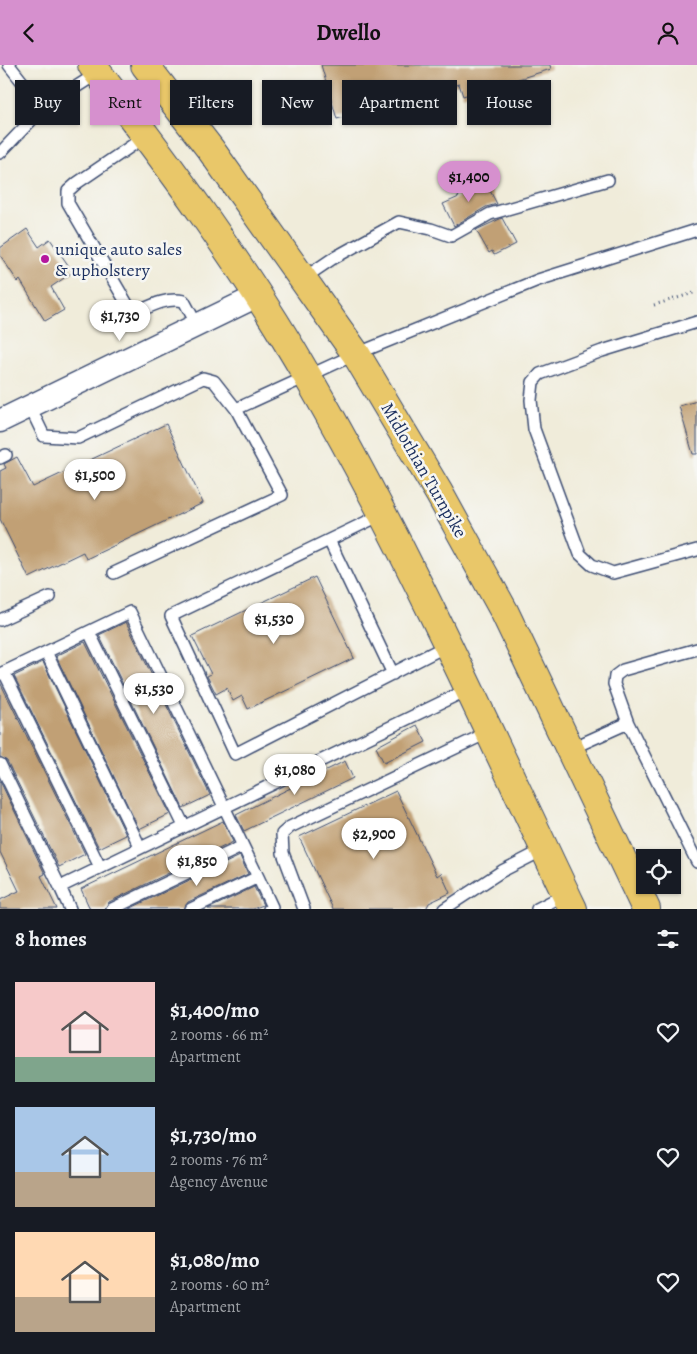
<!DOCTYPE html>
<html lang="en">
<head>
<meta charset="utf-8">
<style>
  body { margin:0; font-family:Alegreya,serif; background:#20242c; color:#f1f3f6; height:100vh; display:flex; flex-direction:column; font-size:19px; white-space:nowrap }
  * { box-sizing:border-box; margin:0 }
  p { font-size:16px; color:#9ea1a6 }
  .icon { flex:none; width:28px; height:28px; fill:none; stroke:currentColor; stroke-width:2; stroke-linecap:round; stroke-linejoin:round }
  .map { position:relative; height:844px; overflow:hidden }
  .panel { display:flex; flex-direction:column; background:#171b24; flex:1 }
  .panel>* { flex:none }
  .guide { position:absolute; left:15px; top:15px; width:668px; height:45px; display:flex; gap:10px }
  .fabs { position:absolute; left:636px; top:784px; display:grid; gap:10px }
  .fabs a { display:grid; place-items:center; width:45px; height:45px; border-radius:0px; background:#171b24; box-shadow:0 1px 4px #0004; font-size:25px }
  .price { position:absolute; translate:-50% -42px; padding:0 11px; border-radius:18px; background:#fff; color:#222; font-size:16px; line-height:32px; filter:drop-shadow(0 1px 2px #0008) }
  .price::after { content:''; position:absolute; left:50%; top:30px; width:15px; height:11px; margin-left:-8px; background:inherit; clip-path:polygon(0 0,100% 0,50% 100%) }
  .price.selected { background:#d690ce; color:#111 }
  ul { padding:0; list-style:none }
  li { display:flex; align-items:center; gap:15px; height:125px; padding:0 15px }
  li span { display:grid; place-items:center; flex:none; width:140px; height:100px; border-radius:0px; color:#555 }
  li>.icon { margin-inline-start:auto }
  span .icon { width:60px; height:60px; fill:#fffc; stroke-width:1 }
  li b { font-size:21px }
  h2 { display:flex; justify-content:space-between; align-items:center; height:60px; padding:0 15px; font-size:21px }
  .pill { padding:0 18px; border-radius:0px; background:#171b24; box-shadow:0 1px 4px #0004; font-size:18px; line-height:45px }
  .pill.selected { background:#d690ce; color:#111 }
  header { display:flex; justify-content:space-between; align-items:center; height:65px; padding:0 15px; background:#d690ce; color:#111; font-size:22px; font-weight:700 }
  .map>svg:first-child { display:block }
  .building { fill:#c1a075 }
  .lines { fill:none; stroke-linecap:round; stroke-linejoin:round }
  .service-casing { stroke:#3b4b71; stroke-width:14 }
  .minor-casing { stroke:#3b4b71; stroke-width:25 }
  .primary-casing { stroke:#3b4b71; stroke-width:30 }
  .path { stroke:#3b4b71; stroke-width:3; stroke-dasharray:1 4; stroke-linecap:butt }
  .service { stroke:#fff; stroke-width:11 }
  .minor { stroke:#fff; stroke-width:22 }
  .primary { stroke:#e9c769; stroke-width:28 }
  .poi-dot { fill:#b5179e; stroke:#f6f6f2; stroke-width:2 }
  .labels { text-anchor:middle; stroke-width:5; stroke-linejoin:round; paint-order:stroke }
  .poi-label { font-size:18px; fill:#1b2f5e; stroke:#f6f6f2; text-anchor:start }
  .street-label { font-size:18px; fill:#1b2f5e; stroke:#f6f6f2 }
</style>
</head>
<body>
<header><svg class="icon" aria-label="back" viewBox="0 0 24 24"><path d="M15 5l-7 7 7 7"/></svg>Dwello<svg class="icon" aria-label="person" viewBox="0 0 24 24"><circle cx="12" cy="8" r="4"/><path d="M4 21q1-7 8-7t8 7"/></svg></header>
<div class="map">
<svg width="697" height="844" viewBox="0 0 697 844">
  <rect width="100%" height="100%" fill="#f6f6f2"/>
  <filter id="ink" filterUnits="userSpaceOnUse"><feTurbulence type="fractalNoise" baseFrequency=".02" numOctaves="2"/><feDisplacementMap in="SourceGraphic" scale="10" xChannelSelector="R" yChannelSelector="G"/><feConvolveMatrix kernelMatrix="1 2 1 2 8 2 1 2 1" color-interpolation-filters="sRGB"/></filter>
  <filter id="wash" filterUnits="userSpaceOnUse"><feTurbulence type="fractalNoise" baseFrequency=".0096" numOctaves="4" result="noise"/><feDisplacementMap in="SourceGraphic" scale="20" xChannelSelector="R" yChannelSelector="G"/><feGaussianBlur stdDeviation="1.12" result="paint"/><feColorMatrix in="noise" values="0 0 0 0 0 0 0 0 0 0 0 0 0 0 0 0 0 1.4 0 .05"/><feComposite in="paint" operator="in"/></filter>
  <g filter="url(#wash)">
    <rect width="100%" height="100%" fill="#f0ecda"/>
    <g id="blocks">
      <path class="building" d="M321,0H550L551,4L463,31L459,19L337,54Z
        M486,118L497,139L486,142L454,161L443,139L459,132L457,129Z
        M502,153L516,179L494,190L492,186L489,188L476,165Z
        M27,164L39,182L50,174L73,207L51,222L64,245L45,256L20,215L18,217L0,190V183Z
        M697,336V389H693L679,341Z
        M166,359L203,438L86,494L83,487L29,513L0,454V406L6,403L4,399L17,392L33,422Z
        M315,512L354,593L248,644L242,631L233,636L227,623L216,629L207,611L211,609L192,571Z
        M126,557L210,730L183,743L99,570Z
        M85,577L170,749L139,764L56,591Z
        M43,597L126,770L99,783L14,611Z
        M0,617L85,789L59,802L7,696L0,692Z
        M417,660L426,677L384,698L376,682Z
        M345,696L353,713L244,766L236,750Z
        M0,716L45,809L41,811L57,844H0V835L19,826L0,787Z
        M396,726L437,811L441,808L450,828L429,838L426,844H333L299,772Z
        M223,756L233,777L109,837L105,844H90L81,824Z
        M240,791L248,809L188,837L184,844H129Z
        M254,822L263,840L253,844H208Z"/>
    </g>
  </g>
  <g filter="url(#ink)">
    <use href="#blocks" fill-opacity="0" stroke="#3b4b71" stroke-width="1"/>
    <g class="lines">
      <defs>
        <path id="service" d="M9,0L43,43L98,8
          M146,71L77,118L68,126V138L133,249C149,242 165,232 184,236L197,260
          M0,88L43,43
          M304,213L332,194L399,157L431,164L451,171L490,149L608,115
          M697,257L602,286L540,309L533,317L531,335L534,364L580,489L592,500L613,508L697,485
          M30,342L44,371L78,373L203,313L214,316L236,344L356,289L538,215L697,165
          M0,393L6,390
          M383,449L171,551L235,689L448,580
          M329,475L393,609
          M114,508L282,430L236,344
          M0,555L50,532
          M89,567L184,761
          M46,587L140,782
          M4,607L100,802
          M0,609L130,547L258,812L272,842L269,844
          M628,658L614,619L615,611L623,605L697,584
          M570,684L628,658L697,797
          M0,699L60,822
          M70,844L60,822L469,624
          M112,844L243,781
          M191,844L258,812
          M304,844L283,788L282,769L290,762L489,667
          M444,844L502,806L545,784
          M537,844L566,829"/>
        <path id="minor" d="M0,356L257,231"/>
        <path id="primary" d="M92,0C170,101 246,204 309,314C408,485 488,666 573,844
          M145,0L211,85L356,289L439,428L504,546L646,844"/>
      </defs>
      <use href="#service" class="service-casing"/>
      <use href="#minor" class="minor-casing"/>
      <use href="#primary" class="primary-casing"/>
      <path class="path" d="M654,240L697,227"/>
      <use href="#service" class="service"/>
      <use href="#minor" class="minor"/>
      <use href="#primary" class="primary"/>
    </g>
  </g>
  <circle class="poi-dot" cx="45" cy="194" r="5"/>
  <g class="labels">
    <g class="poi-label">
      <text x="55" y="190">unique auto sales<tspan x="55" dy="21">&amp; upholstery</tspan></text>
    </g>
    <g class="street-label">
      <text transform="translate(424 405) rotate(60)" y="6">Midlothian Turnpike</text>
    </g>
  </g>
</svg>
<div class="fabs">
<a><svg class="icon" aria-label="locate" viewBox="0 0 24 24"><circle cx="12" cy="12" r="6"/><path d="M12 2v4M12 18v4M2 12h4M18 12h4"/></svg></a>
</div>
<b class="price selected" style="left:469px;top:138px">$1,400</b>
<b class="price" style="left:120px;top:277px">$1,730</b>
<b class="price" style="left:95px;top:436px">$1,500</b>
<b class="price" style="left:274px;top:580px">$1,530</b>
<b class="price" style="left:154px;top:650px">$1,530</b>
<b class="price" style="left:295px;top:731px">$1,080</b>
<b class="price" style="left:374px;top:795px">$2,900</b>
<b class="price" style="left:197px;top:822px">$1,850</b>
<div class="guide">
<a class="pill">Buy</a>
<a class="pill selected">Rent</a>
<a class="pill">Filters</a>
<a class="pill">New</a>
<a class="pill">Apartment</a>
<a class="pill">House</a>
</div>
</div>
<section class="panel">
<h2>8 homes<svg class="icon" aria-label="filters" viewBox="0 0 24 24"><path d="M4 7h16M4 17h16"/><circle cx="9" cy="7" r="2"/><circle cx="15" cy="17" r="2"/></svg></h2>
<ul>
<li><span style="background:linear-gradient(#f6c9c9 75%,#7fa58c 0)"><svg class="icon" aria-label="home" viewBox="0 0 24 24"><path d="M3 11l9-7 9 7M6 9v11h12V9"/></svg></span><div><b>$1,400/mo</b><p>2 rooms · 66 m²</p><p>Apartment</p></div><svg class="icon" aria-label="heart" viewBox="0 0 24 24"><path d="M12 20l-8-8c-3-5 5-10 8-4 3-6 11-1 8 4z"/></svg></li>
<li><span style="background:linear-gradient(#a9c7e8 65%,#b9a48a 0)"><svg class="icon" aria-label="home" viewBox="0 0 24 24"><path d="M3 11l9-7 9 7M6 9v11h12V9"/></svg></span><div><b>$1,730/mo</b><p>2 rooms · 76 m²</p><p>Agency Avenue</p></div><svg class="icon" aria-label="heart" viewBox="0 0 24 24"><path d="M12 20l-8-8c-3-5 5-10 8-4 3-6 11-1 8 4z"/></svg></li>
<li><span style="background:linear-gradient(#ffd9b3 65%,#b9a48a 0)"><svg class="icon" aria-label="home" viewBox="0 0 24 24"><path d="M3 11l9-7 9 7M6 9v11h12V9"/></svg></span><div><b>$1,080/mo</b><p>2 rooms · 60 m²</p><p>Apartment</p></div><svg class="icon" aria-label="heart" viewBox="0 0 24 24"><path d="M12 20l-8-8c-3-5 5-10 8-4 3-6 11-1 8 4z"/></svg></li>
</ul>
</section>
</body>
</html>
